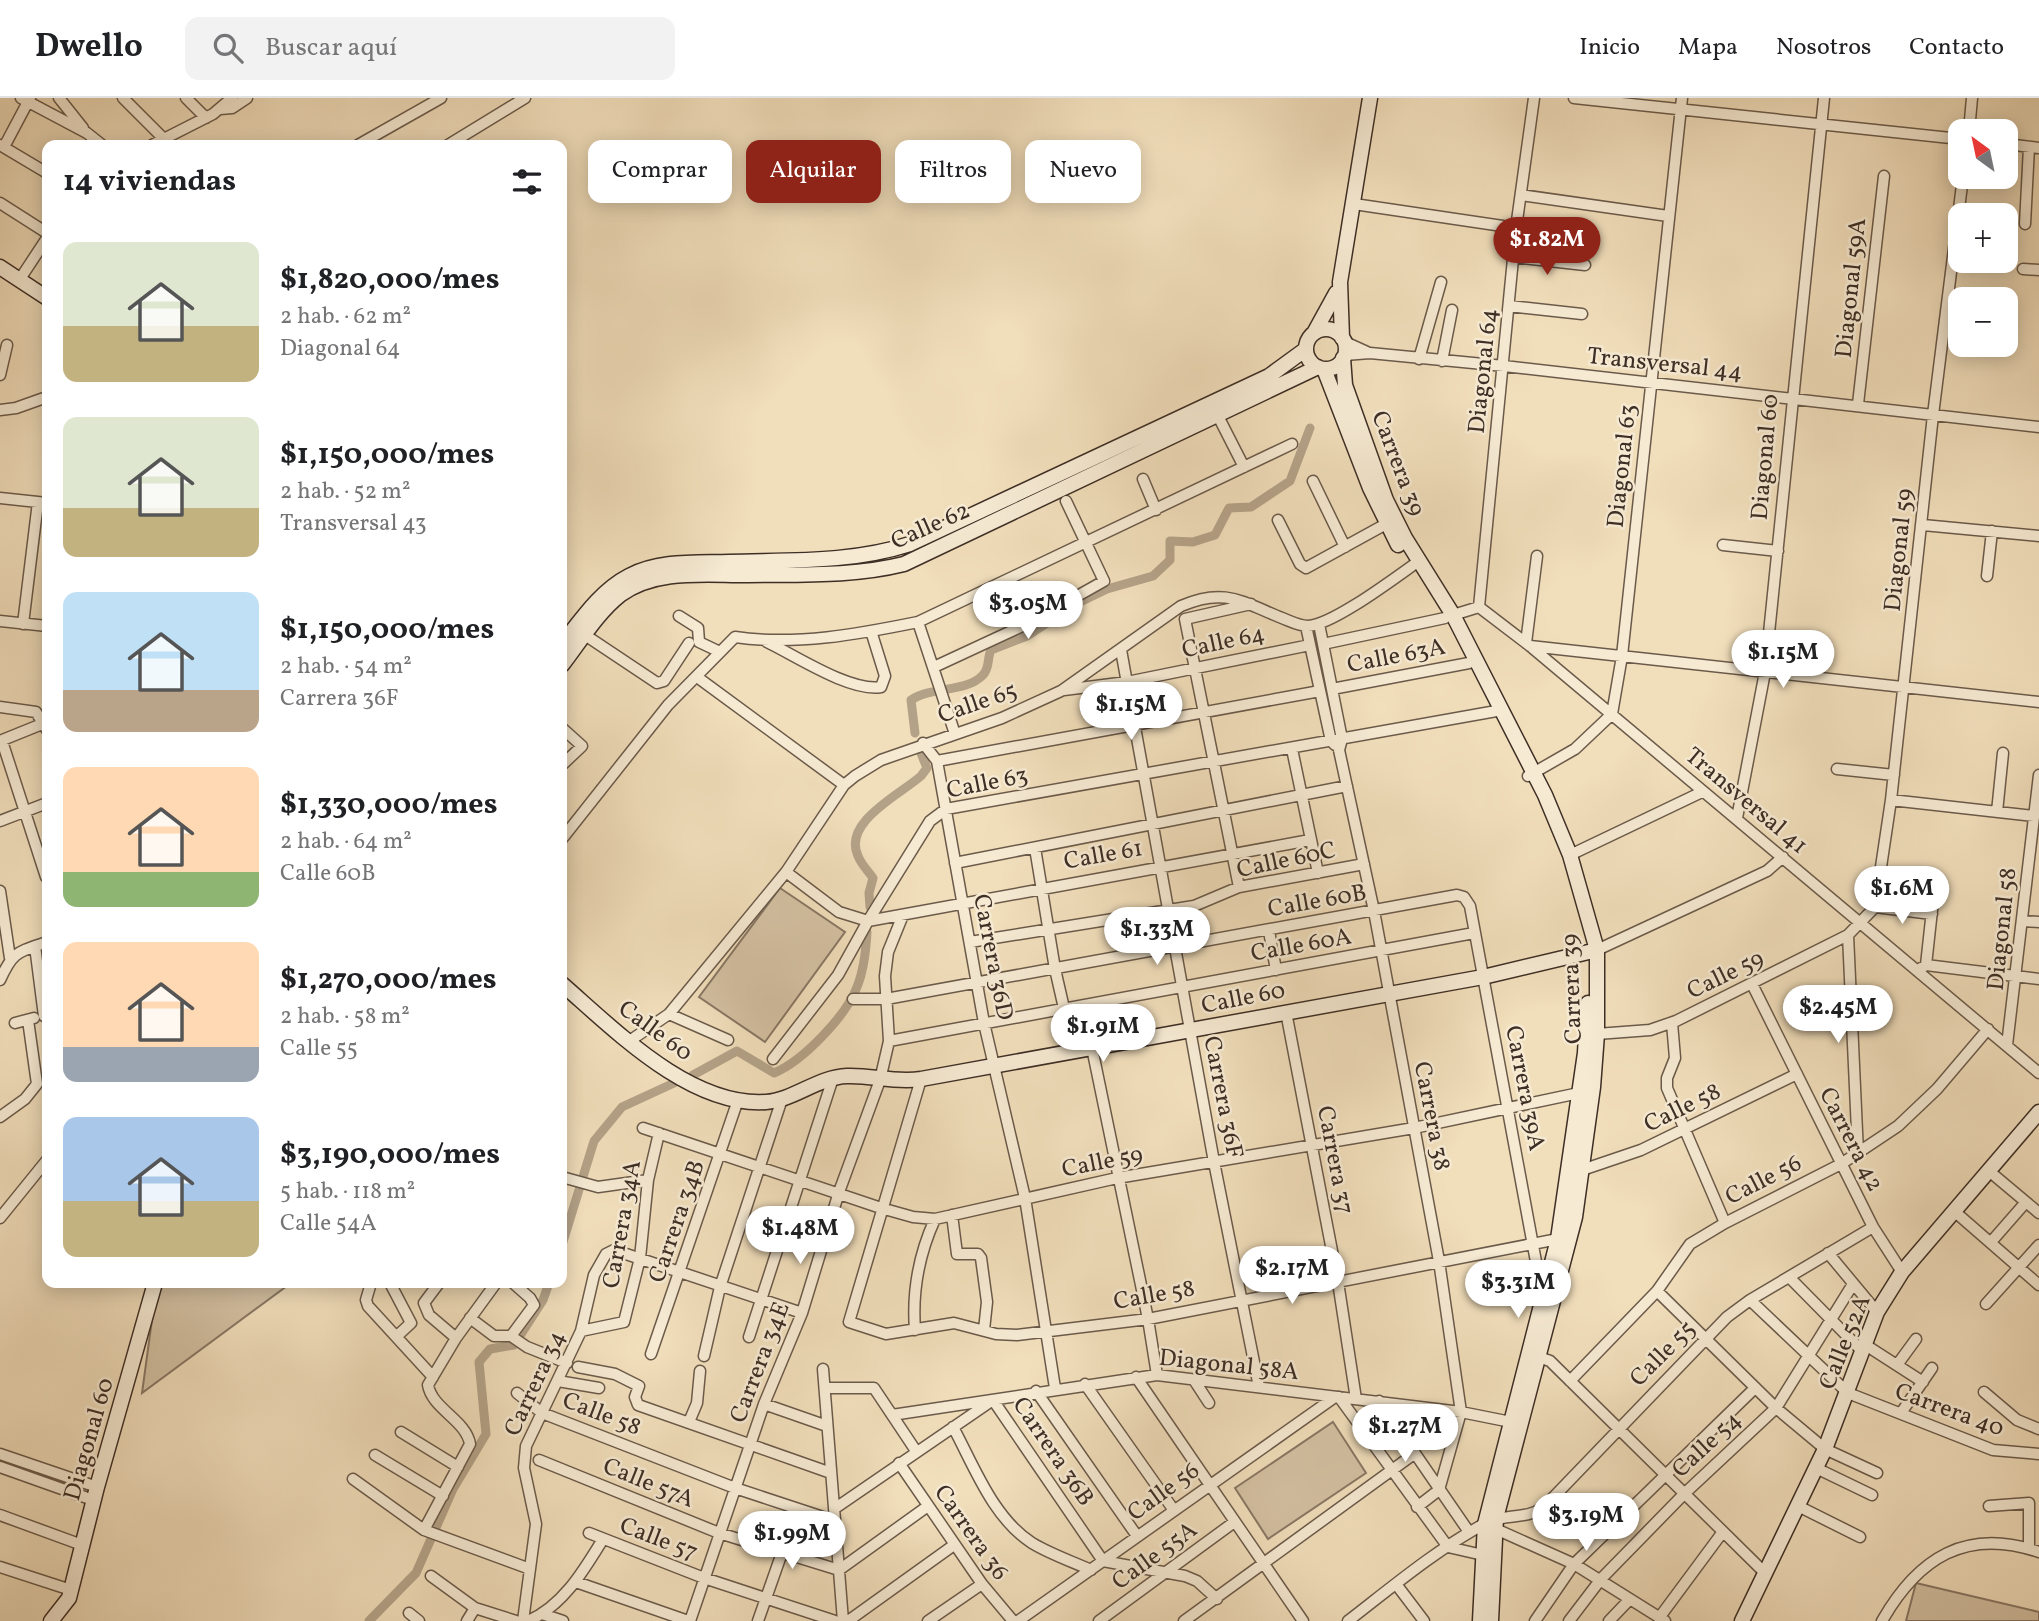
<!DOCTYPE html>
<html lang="es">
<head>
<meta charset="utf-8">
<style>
  body { margin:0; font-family:Vollkorn,serif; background:#f2f2f2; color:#202124; height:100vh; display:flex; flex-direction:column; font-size:26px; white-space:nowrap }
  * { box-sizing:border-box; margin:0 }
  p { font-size:23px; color:#757577 }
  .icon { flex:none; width:38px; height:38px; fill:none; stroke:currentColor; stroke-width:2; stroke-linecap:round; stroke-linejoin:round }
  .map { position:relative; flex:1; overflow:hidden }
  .sheet { position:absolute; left:42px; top:42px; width:525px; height:1148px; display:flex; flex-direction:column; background:#fff; border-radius:14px; box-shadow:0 4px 18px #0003 }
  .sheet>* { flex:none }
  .guide { position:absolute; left:588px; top:42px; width:665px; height:63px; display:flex; gap:14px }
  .needle { width:46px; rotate:327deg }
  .tools { position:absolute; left:1948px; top:21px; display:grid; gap:14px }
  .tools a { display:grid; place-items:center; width:70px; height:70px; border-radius:14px; background:#fff; box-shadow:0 4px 18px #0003; font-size:35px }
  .price { position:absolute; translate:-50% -60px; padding:0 16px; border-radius:24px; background:#fff; color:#222; font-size:23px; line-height:46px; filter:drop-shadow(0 2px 4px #0008) }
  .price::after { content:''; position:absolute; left:50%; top:42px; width:21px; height:16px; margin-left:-10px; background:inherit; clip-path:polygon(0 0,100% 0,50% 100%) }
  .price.active { background:#8f2418; color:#fff }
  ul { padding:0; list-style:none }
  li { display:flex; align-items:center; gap:21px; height:175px; padding:0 21px }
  li span { display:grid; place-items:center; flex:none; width:196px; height:140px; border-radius:14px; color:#555 }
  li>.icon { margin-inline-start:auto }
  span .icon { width:84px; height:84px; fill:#fffc; stroke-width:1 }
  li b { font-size:30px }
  h2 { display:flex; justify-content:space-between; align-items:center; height:84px; padding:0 21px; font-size:30px }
  .chip { padding:0 24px; border-radius:14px; background:#fff; box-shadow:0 4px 18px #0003; font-size:24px; line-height:63px }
  .chip.active { background:#8f2418; color:#fff }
  header { display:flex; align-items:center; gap:42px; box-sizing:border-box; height:98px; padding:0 35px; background:#fff; border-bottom:2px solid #e0e0e0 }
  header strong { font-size:33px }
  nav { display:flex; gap:38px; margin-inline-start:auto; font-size:24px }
  .search { width:490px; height:63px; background:#f2f2f2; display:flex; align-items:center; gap:18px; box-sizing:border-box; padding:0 24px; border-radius:14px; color:#757577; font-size:26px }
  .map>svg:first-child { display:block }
  .green { fill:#d3c0a2; stroke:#887764; stroke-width:2 }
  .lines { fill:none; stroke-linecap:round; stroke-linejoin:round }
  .canal { stroke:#b4a288; stroke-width:9 }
  .street-casing { stroke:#6b5a4a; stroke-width:13 }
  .secondary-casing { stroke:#3e2e25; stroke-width:17 }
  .street { stroke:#f6ead3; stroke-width:10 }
  .secondary { stroke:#f6ead3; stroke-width:14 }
  .labels { text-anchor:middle; stroke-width:5; stroke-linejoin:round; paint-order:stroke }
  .street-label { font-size:24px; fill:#3e2e25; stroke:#f6ead3 }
</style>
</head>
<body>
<header>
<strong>Dwello</strong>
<div class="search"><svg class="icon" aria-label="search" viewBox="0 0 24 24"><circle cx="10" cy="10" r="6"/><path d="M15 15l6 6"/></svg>Buscar aquí</div>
<nav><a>Inicio</a><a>Mapa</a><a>Nosotros</a><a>Contacto</a></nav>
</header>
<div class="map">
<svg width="2039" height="1523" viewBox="0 0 2039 1523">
  <rect width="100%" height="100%" fill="#f1debb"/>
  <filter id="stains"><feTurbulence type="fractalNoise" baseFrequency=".00286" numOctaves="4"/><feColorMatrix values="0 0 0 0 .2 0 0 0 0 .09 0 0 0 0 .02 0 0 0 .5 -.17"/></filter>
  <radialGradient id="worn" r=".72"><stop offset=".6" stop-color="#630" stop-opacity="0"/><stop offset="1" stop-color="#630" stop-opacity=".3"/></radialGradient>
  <path class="green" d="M780,790L845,834L765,944L699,899Z
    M157,1185H291L142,1295Z
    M1333,1324L1366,1375L1268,1441L1235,1390Z
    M1916,1485L2039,1514V1523H1906Z"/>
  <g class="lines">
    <path class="canal" d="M915,635L911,602C932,588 966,595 983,577C990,570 987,560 991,552L1027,538L1078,505L1107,491L1153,478L1170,462V443L1193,444L1215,437L1229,410L1251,409L1290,383L1310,330
      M870,809L869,795L873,780C868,773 861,766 858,758C842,724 901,696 921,678L927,670L921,655
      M693,977L737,953L774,975C803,963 846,918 857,889C864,872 866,852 867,834
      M562,1147L594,1043L622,1009L674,985
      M369,1523L416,1475L453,1391L486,1336L479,1264L490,1251L514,1247L543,1202L549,1185"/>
    <defs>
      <path id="street" d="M21,0L87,35L102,47
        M59,0L83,30
        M123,0L163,40
        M186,0L206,20
        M1574,0L1960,41
        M220,11L232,10L247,0
        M1969,33L1972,0
        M2006,46L2039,50
        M0,47L47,75
        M152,47L213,16L232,0
        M358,47L441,0
        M448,47L525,0
        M4,49L30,0
        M1521,97L1668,118
        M0,105L47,135
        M1354,106L1516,130
        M2025,126L2029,49
        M1514,159L1585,167
        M2023,171L2039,172
        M20,181L47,140
        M1509,208L1582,216
        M1345,244L1367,254
        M1345,257L1370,255L1504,268L2039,329
        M1419,261L1441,184
        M1442,263L1452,212
        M0,277L7,247
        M1858,306L1884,78
        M0,312L16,310L47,299
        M1218,318L1244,369
        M1143,381L1156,412
        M1313,383L1345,449
        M0,400L47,405
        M1278,422L1300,466L1306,470L1386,426
        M1923,427L2039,438
        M1723,447L1778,453
        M1987,478L1992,433
        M1479,509L1516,130L1534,0
        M1453,517L1479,509L1530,548L2039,975
        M679,518L698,530L699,544L720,554
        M0,523L47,528
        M918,524L955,636
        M23,526L38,404
        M1319,526L1342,641L1339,652L1374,813L1439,1163L1461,1314L1439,1392L1417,1409
        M1306,528L1331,643L1335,647
        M585,537L657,585L664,583L689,545
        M767,544C796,558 850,594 881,589L885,578L871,533
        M1526,545L1537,458
        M1323,546L1445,520
        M1530,548L2039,604
        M1121,552L1214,1064L1259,1289
        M934,569L1033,523L1104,483L1066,403
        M697,579L844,687
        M1332,591L1469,565
        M1064,592L1127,584L1310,547
        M0,609L36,614L47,632
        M562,630L582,648L562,667
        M0,643L47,624
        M2,643L46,779
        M923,645L937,663L984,925L1025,1100L1055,1290
        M1292,651L1318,775
        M937,663L1320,593
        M1837,671L1894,677
        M1528,678L1575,651L1612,616L1622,558L1682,0
        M1891,702L2034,718
        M1997,714L2003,655
        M1737,720L1765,574L1824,0
        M0,723L47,705
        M562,741L668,607L735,539C795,548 859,536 918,524L1292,346
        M1035,750L1055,871L1074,954
        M1570,757L1702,694
        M955,765L1347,688
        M786,774L839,814L868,823L1310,742
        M1239,789L1185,521L1251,506
        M0,793L10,860
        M1875,809L1932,816
        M2023,823L2039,824
        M1269,833L1276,872
        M1848,837L1858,1055
        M970,844L1194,808L1239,789L1364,766
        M35,848L44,918
        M1597,852L1767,773L1783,759
        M1926,867L1935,785
        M1918,872L1926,867L2039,881
        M0,882C13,853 18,854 47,844
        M1752,886L1873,1129L1902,1174
        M853,901H886L1457,797L1464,799L1470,808L1542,1196
        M1286,914L1338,1184L1356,1301
        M669,916L728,942
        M15,925L34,920
        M1672,925L1675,960L1667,980V990L1725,1125
        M1597,936L1650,932L1676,923L1848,837L1875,809L1891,702L1933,317L1963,79
        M889,943L1474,835
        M628,944L669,916L786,774L844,687L855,678L881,662L1002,620L1061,593L1181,508C1225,489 1242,504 1282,520C1290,523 1299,528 1308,528C1333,527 1396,479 1419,463
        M2007,947L2039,677
        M1092,950L1148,1221L1157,1277
        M773,961L838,877L868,823L930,723L946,711L1502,612
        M921,981L849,1224L886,1236L954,1225L996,1236L1017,1237L1148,1221L1558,1141
        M0,1019L25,1001L37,986L28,922
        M643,1030L881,1110L913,1119L935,1121L1117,1080L1414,1030L1579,995
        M1582,1072L1641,1052L1797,976
        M1989,1073L2039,1115
        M562,1079L598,1089L648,1082
        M1954,1113L2039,1187
        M952,1117L957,1156H978L981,1160L987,1204L984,1232
        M0,1120L47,1062
        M1991,1144L2026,1104
        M1828,1155L1877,1214
        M1789,1179L1862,1253
        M371,1185L366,1202L368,1208L433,1279
        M390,1185L411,1225L397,1238
        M439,1185L424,1205L429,1217L456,1240
        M1657,1193L1776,1310L1825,1351L1877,1375
        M1750,1202L1848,1295L1993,1352L2039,1356
        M1986,1206L2039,1147
        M470,1220L494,1238H511L527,1249L567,1265
        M915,1232C912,1193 919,1156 935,1121
        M581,1233L624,1224L640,1160L648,1082L659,1035
        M511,1238L534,1207L530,1200L513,1185
        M749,1239L833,980
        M1864,1246L1923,1284
        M651,1256L738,1002
        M1533,1257L1550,1263L1764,1474
        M704,1258L720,1189L782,1001
        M1897,1267L1916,1241
        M578,1269L615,1276L639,1288L635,1299L638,1307L831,1375
        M823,1271L843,1523
        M1136,1279L1303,1523
        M1194,1282L1209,1305
        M558,1283L599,1290
        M1570,1283L1657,1193L1690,1146L1725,1125L1841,1066L1898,1028L1937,991L1988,931
        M1085,1286L1173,1411
        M826,1290H874L916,1353
        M1036,1293L1137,1438
        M1984,1294L2017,1322L2039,1331
        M517,1295L542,1315L735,1390L835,1423
        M1339,1299L1448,1449
        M1379,1303L1469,1434
        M764,1306L827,1328
        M1901,1315L1932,1270
        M892,1317L1157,1277L1461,1314L1516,1325
        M689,1324L697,1305L700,1273
        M953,1329C974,1368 993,1420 1032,1445C1050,1456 1071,1463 1091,1472
        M401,1334L458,1369
        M0,1356L97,1389
        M375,1357L443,1398
        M539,1362L719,1435L839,1472L928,1408
        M899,1365L982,1486L1013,1523
        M0,1369L93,1402
        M1816,1370L1872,1397
        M353,1381L424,1432L530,1471
        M1798,1408L1860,1439
        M1989,1408L2029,1405V1451
        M834,1411L993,1302L1103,1463L1185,1478L1197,1483L1217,1501
        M0,1417L82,1447
        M1489,1428L1574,1466L1665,1523
        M424,1432L470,1346C466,1322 432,1311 428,1287L456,1240L496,1185
        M589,1435L704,1480L835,1523
        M1448,1449L1483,1457
        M0,1469L71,1492
        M431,1478L475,1510L516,1523
        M576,1484L688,1523
        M1396,1486L1424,1523
        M409,1515L419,1523
        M542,1516L563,1523
        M1659,1520L1722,1435
        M467,1523L475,1510
        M523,1523L536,1426L524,1370L526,1348L581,1233L594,1177L606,1156L614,1152L802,1215
        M528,1523C563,1508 584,1472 603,1441
        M690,1523L764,1306L802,1215L839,1094L880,982L889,943L885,878L888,854L903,817
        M758,1523L797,1412
        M848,1523L954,1447
        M928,1523L982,1486
        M1018,1523L1335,1299
        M1099,1523L1233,1425
        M1184,1523L1414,1356
        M1348,1523C1392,1489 1437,1451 1486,1425C1505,1415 1525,1422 1543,1410L1727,1219L1750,1202L1873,1129
        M1535,1523L1574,1466L1755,1290
        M1569,1523L1601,1481L1684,1396L1776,1310L1853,1186
        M1609,1523L1630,1501
        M1882,1523C1918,1460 1966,1429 2039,1454"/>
      <path id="secondary" d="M0,169L47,200
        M1306 251a20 20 0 1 1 40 0a20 20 0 1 1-40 0Z
        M1314,235L1336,195
        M1342,240L1340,184L1370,0
        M1343,260L1345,287L1386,402L1405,440L1453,517L1545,697L1570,757L1597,852V936L1593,989L1575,1119L1496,1420L1491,1523
        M1324,271L1370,390L1398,447
        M562,546C581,522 600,493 629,478C659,462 695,465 729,464C790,462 851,465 910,446L1269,278L1306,251
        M562,567C580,544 597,515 620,497C655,471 704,477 745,477C798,476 852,479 904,466L1318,269
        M562,886C615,932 690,1009 766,1004C794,1002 818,979 847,978C872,977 895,985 921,981L1483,879L1597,852
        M51,1523L69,1500L97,1389L155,1185
        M1480,1523L1485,1426L1558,1141L1585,955L1588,905
        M1742,1523L1825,1351L1877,1214L1902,1174L2039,1014"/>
    </defs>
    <use href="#street" class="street-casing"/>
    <use href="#secondary" class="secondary-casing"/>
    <use href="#street" class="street"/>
    <use href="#secondary" class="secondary"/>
  </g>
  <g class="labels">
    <g class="street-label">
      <text transform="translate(1850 190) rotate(-84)" y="8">Diagonal 59A</text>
      <text transform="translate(1665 265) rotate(6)" y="8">Transversal 44</text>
      <text transform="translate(1482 273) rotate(-84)" y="8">Diagonal 64</text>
      <text transform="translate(1764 359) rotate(-85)" y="8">Diagonal 60</text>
      <text transform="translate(1399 365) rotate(69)" y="8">Carrera 39</text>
      <text transform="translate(1621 368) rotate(-84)" y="8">Diagonal 63</text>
      <text transform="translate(930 427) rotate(-24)" y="8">Calle 62</text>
      <text transform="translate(1898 452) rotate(-84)" y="8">Diagonal 59</text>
      <text transform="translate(1223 543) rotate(-12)" y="8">Calle 64</text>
      <text transform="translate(1396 557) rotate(-11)" y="8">Calle 63A</text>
      <text transform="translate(977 604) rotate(-19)" y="8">Calle 65</text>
      <text transform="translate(987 684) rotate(-11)" y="8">Calle 63</text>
      <text transform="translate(1747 702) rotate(40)" y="8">Transversal 41</text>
      <text transform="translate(1103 756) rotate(-10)" y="8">Calle 61</text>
      <text transform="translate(1286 761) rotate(-12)" y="8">Calle 60C</text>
      <text transform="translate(1317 802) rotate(-10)" y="8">Calle 60B</text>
      <text transform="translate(2001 831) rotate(-84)" y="8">Diagonal 58</text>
      <text transform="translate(1301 846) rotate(-10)" y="8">Calle 60A</text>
      <text transform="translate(994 859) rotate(79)" y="8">Carrera 36D</text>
      <text transform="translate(1725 876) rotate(-26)" y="8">Calle 59</text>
      <text transform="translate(1571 891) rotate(-92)" y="8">Carrera 39</text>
      <text transform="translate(1243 899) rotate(-11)" y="8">Calle 60</text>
      <text transform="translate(656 932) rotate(36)" y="8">Calle 60</text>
      <text transform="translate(1526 990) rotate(79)" y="8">Carrera 39A</text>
      <text transform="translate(1224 999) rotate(79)" y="8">Carrera 36F</text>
      <text transform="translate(1682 1009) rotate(-26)" y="8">Calle 58</text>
      <text transform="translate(1433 1018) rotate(79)" y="8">Carrera 38</text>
      <text transform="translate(1852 1041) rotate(63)" y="8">Carrera 42</text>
      <text transform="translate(1336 1062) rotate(79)" y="8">Carrera 37</text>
      <text transform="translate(1102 1063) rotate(-11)" y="8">Calle 59</text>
      <text transform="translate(1763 1081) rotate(-27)" y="8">Calle 56</text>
      <text transform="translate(676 1123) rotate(-71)" y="8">Carrera 34B</text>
      <text transform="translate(621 1126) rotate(-80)" y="8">Carrera 34A</text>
      <text transform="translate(1154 1196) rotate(-10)" y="8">Calle 58</text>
      <text transform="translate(1844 1244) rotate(-68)" y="8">Calle 52A</text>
      <text transform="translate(1662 1255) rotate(-45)" y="8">Calle 55</text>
      <text transform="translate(759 1264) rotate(-69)" y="8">Carrera 34E</text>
      <text transform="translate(1229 1266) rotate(6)" y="8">Diagonal 58A</text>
      <text transform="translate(534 1285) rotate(-65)" y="8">Carrera 34</text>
      <text transform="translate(1950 1311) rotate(20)" y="8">Carrera 40</text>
      <text transform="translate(602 1315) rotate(21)" y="8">Calle 58</text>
      <text transform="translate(88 1341) rotate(-74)" y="8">Diagonal 60</text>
      <text transform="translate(1706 1346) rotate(-43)" y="8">Calle 54</text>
      <text transform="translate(1054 1353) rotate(56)" y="8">Carrera 36B</text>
      <text transform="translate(649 1384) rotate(22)" y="8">Calle 57A</text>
      <text transform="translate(1163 1393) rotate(-36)" y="8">Calle 56</text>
      <text transform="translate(972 1434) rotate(55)" y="8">Carrera 36</text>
      <text transform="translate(659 1440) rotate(21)" y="8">Calle 57</text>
      <text transform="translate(1154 1457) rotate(-36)" y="8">Calle 55A</text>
    </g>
  </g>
  <rect width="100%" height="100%" filter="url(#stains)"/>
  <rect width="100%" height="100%" fill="url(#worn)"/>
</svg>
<div class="tools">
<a><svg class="needle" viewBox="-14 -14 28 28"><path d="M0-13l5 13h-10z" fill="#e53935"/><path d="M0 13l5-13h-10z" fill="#757577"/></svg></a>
<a>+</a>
<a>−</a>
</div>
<b class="price active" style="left:1547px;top:179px">$1.82M</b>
<b class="price" style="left:1028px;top:543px">$3.05M</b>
<b class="price" style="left:1783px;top:592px">$1.15M</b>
<b class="price" style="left:1131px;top:644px">$1.15M</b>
<b class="price" style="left:1902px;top:828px">$1.6M</b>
<b class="price" style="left:1157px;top:869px">$1.33M</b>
<b class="price" style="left:1838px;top:947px">$2.45M</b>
<b class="price" style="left:1103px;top:966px">$1.91M</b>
<b class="price" style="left:800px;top:1168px">$1.48M</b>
<b class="price" style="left:1292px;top:1208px">$2.17M</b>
<b class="price" style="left:1518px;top:1222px">$3.31M</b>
<b class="price" style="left:1405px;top:1366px">$1.27M</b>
<b class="price" style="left:1586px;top:1455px">$3.19M</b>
<b class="price" style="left:792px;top:1473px">$1.99M</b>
<div class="guide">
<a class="chip">Comprar</a>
<a class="chip active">Alquilar</a>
<a class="chip">Filtros</a>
<a class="chip">Nuevo</a>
</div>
<section class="sheet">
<h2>14 viviendas<svg class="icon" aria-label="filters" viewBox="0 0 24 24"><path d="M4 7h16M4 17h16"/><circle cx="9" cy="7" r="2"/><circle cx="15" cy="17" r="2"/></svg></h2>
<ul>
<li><span style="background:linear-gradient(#dfe7d0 60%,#c2b280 0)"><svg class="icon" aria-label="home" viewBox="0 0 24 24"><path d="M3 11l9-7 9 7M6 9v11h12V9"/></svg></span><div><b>$1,820,000/mes</b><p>2 hab. · 62 m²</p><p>Diagonal 64</p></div></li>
<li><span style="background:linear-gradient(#dfe7d0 65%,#c2b280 0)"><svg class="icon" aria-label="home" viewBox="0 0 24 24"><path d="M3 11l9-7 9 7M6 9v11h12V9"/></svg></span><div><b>$1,150,000/mes</b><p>2 hab. · 52 m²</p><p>Transversal 43</p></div></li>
<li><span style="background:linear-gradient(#bfe0f5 70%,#b9a48a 0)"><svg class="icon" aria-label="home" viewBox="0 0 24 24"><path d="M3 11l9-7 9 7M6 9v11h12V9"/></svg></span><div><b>$1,150,000/mes</b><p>2 hab. · 54 m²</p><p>Carrera 36F</p></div></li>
<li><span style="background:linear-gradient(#ffd9b3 75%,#8fb573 0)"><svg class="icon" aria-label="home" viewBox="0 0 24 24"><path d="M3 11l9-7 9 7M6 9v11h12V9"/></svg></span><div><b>$1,330,000/mes</b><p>2 hab. · 64 m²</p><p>Calle 60B</p></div></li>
<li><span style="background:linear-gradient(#ffd9b3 75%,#9aa5b1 0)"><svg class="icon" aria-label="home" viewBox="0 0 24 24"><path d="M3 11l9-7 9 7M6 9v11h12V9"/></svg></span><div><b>$1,270,000/mes</b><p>2 hab. · 58 m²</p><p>Calle 55</p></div></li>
<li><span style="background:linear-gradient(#a9c7e8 60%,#c2b280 0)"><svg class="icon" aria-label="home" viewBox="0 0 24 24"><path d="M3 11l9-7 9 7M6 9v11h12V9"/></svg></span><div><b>$3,190,000/mes</b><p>5 hab. · 118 m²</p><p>Calle 54A</p></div></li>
</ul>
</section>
</div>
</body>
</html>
